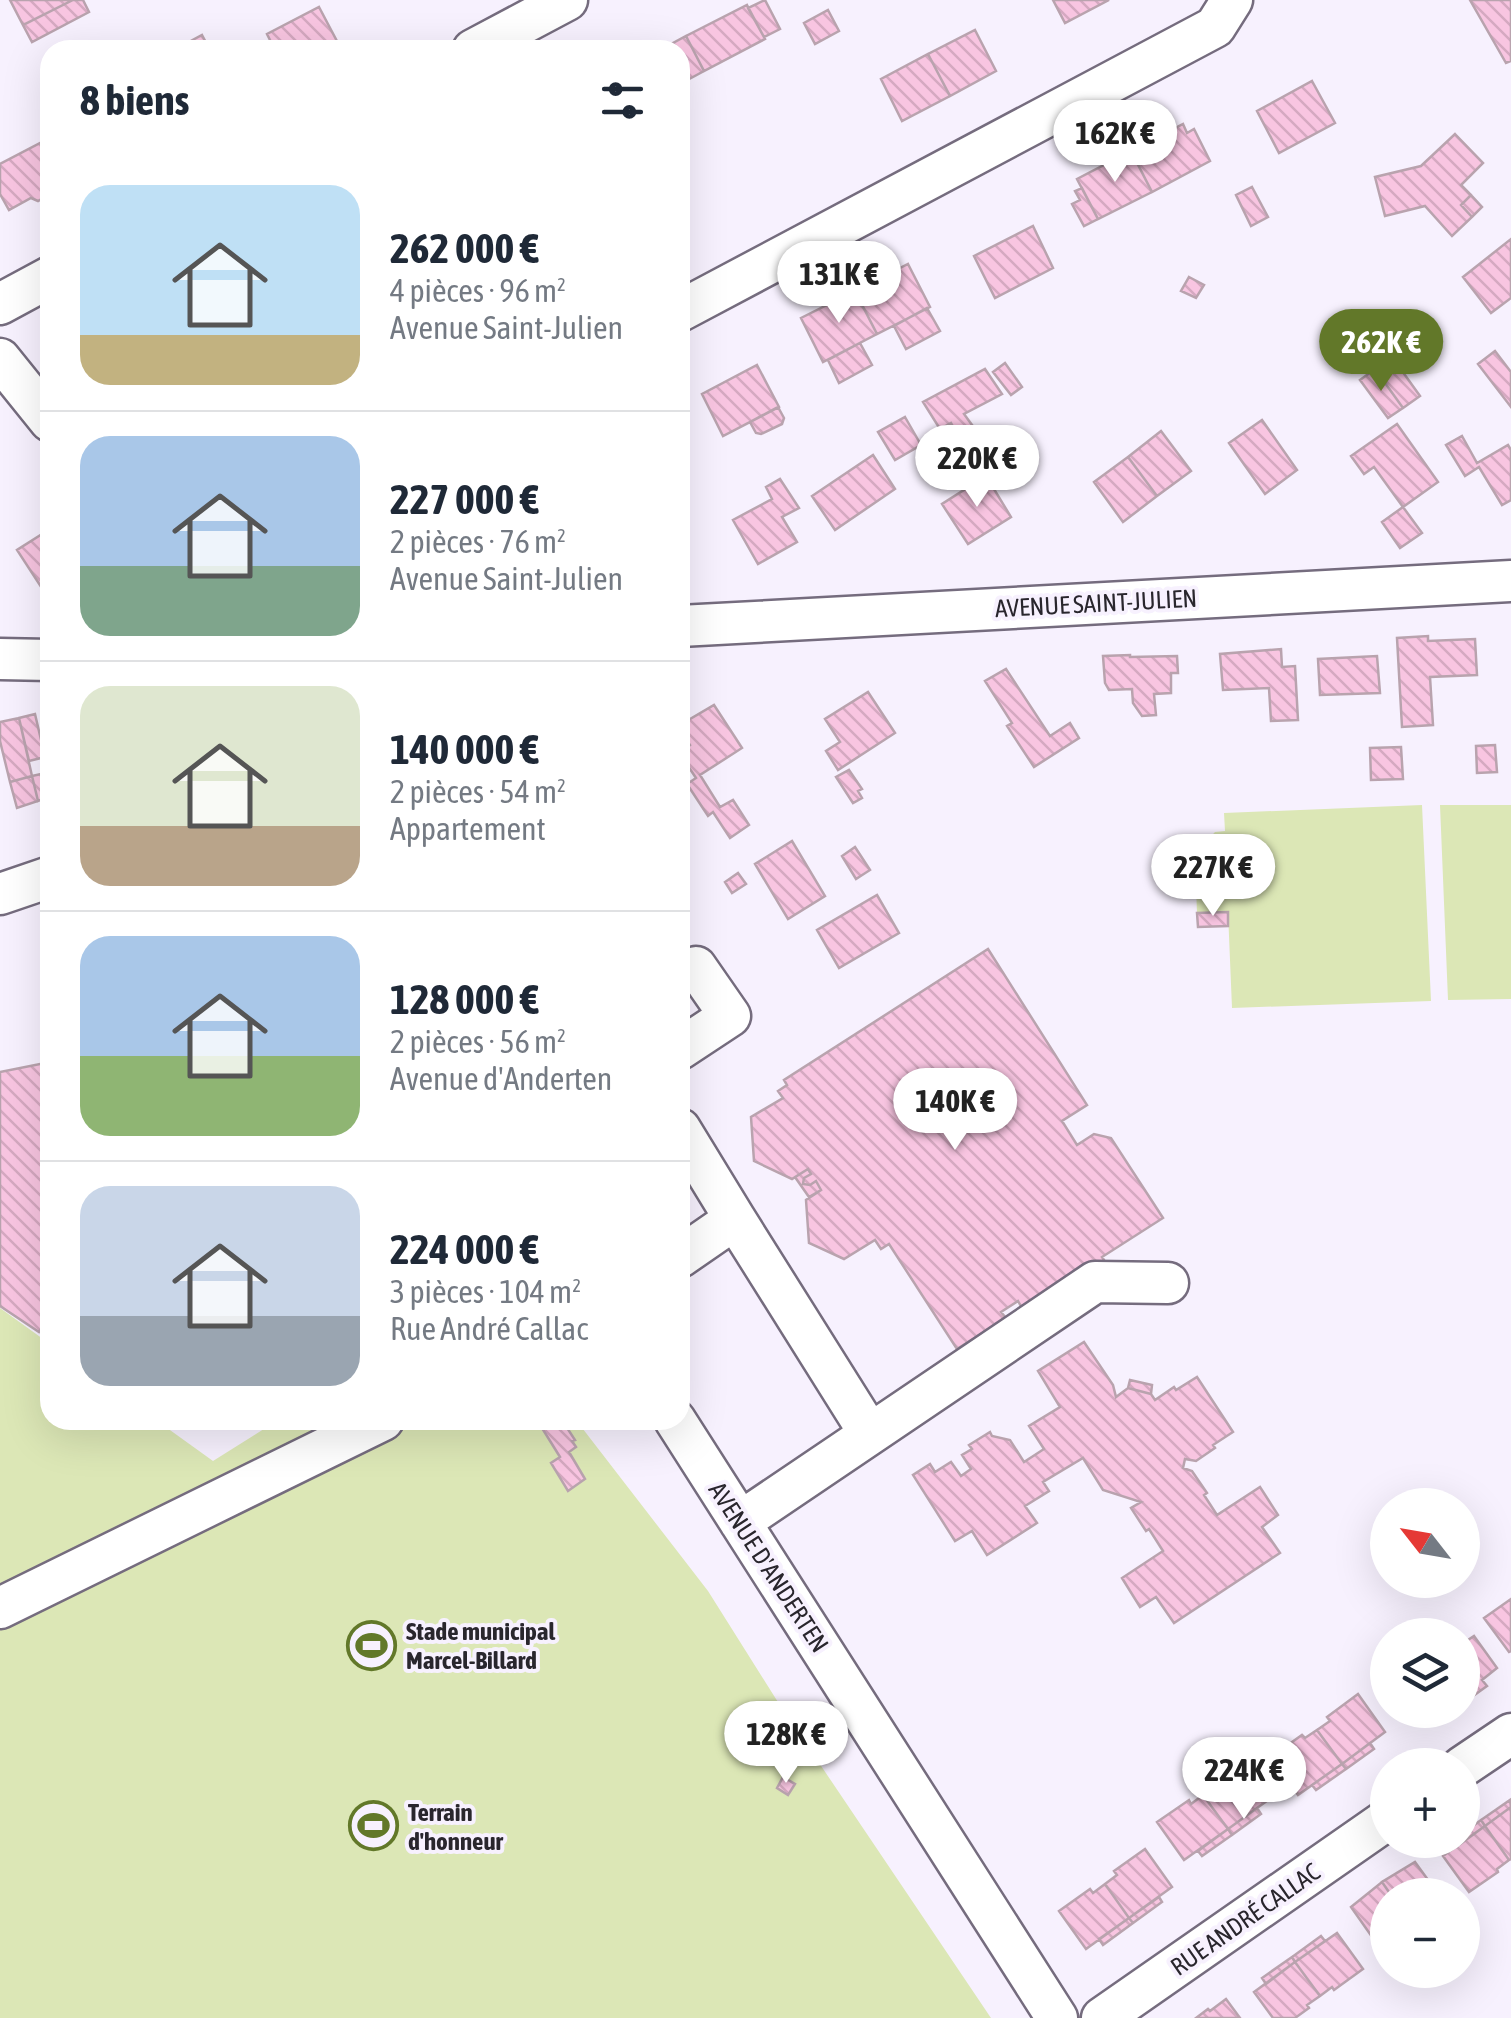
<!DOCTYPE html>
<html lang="fr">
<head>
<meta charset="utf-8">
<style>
  body { margin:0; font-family:"Asap Condensed",sans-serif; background:#f6f6f7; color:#1f2937; height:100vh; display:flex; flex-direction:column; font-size:38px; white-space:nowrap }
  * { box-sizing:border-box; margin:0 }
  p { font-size:32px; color:#747a83 }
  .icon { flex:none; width:55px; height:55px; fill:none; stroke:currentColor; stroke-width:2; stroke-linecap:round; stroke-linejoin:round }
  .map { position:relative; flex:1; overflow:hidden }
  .details { position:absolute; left:40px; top:40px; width:650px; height:1390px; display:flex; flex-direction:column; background:#fff; border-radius:30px; box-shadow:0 10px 40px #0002 }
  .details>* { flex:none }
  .needle { width:65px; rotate:301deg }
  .buttons { position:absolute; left:1370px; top:1488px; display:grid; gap:20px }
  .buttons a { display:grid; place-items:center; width:110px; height:110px; border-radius:50%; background:#fff; box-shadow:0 10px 40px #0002; font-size:50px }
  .price { position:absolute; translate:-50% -85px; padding:0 22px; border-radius:35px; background:#fff; color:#222; font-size:32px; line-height:65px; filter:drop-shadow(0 2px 5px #0008) }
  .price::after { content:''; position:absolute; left:50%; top:60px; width:30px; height:22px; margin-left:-15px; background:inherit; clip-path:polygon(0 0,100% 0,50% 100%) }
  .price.on { background:#627829; color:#fff }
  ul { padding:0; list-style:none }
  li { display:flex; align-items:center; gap:30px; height:250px; padding:0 40px }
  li+li { border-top:2px solid #e0e1e3 }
  li span { display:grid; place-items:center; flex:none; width:280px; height:200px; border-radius:30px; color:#555 }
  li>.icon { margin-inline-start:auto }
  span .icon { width:120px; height:120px; fill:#fffc; stroke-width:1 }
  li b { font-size:42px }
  h2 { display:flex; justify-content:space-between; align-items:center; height:120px; padding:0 40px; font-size:42px }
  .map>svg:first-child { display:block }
  .park { fill:#dce7b6 }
  .building { fill:url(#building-back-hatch); stroke:#b9a3ae; stroke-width:2.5 }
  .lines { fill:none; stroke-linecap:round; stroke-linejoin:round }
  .minor-casing { stroke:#756c7e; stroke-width:45 }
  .minor { stroke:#fff; stroke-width:40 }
  .labels { text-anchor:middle; stroke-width:8; stroke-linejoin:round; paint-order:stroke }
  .street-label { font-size:25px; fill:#29262d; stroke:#f7f1fe }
  .poi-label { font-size:25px; font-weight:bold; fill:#29262d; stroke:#f7f1fe; text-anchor:start }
</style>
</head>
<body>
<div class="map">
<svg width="1511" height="2018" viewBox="0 0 1511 2018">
  <defs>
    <pattern id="building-back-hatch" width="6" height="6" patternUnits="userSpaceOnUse" patternTransform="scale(2.5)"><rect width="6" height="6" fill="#f8c5e1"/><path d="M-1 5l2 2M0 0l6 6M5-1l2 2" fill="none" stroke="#d5a9c1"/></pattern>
  </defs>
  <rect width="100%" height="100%" fill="#f7f1fe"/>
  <path class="park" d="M1422,805L1431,1001L1232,1008L1228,912L1197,913L1196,885L1203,884L1201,847L1215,832L1225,831L1224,813Z
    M1440,805H1511V999L1448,1000Z
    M0,1308L50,1344V1420H156L213,1461L278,1420H576L708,1591L776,1699L991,2018H0Z"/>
  <path class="building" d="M10,0H73L23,25Z
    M73,0H83L89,12L32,42L23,25Z
    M765,0L780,29L764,37L748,8Z
    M1053,0H1109L1065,23Z
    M1470,0H1511V61L1506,63Z
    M747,5L765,39L704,71L686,36Z
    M319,7L339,45L330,50H275L267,34Z
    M828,10L839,31L815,44L804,23Z
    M975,30L996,71L950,96L928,54Z
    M202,35L210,50H174Z
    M686,36L704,71L680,84V50H660Z
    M928,54L950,96L902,121L881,79Z
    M1312,81L1335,123L1279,153L1257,111Z
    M1183,124L1187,133L1194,129L1210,161L1152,192L1131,151Z
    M1455,134L1483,163L1461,185L1471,195L1461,205L1472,217L1452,236L1425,206L1385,216L1375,177L1421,166Z
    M44,141L50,153V194L38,201L31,198L9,210L0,194V164Z
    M1131,151L1152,192L1098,219L1077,179Z
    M1252,187L1268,217L1251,226L1236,195Z
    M1082,188L1098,219L1084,226L1072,204L1080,200L1075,191Z
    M1471,195L1482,207L1472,217L1461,205Z
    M1033,226L1053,268L995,298L974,256Z
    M1511,239V298L1491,313L1463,277Z
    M908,264L930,307L877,334L855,291Z
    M1189,277L1204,285L1196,298L1181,291Z
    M855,291L877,334L823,362L801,318Z
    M927,308L940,331L906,349L894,326Z
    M860,343L872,365L839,383L828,360Z
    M1383,345L1392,357L1375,369L1367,357Z
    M1495,351L1511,372V407L1478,364Z
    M1392,357L1420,396L1403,408L1375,369Z
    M1005,363L1022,387L1011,395L993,372Z
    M757,365L779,407L723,436L702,394Z
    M985,369L1002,394L964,414L972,425L957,434L951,423L940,429L923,402Z
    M1375,369L1403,408L1388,418L1360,380Z
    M778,407L784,418L782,424L761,434L756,433L750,422Z
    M905,417L921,445L895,460L878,432Z
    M1262,420L1297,470L1265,494L1229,443Z
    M1397,424L1438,482L1403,507L1374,467L1364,474L1351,456Z
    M1161,431L1191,471L1157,496L1128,457Z
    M1462,436L1477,463L1508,445L1511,450V500L1502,505L1479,467L1465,476L1446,445Z
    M873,455L895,489L835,530L812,496Z
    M1128,457L1157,496L1123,522L1094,482Z
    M986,476L1011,517L968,544L942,504Z
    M780,479L799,508L782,517L797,542L758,564L733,520L772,499L766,487Z
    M1403,507L1422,533L1400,548L1382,522Z
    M50,529V598L49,599L17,550Z
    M1428,636V641L1475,639L1477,675L1430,677L1433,725L1402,727L1397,638Z
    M1281,649L1282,667L1295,666L1298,720L1271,721L1269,688L1223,690L1220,654Z
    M1130,655V657L1177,656L1178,673H1171V693L1154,694L1156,715L1142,716L1133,703L1132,689L1109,690L1105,683L1103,656Z
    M1377,656L1380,693L1320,695L1318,659Z
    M1006,669L1050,736L1070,723L1079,738L1034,767L1007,726L1012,723L985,681Z
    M868,692L895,733L838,770L826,751L840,742L825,719Z
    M714,705L742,748L700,775L720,807L733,800L749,825L730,838L713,812L708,816L687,784L696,778L680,754L690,745L680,731V725Z
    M35,714L45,757L29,761L19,718Z
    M19,718L32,776L10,782L0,741V722Z
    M1495,745L1497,772L1477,773L1476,746Z
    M1401,747L1403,779L1371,780L1370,748Z
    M849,770L862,789L858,791L862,798L853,803L836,777Z
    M50,772V796L38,801L32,776Z
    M32,776L38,801L17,808L10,782Z
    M792,841L825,896L788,919L755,864Z
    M855,847L870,870L856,879L842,856Z
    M738,873L746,884L732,893L725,882Z
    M877,895L899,933L839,968L817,930Z
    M1228,912V926L1198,927L1197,913Z
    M988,949L1087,1105L1062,1121L1077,1145L1094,1134L1111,1138L1163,1218L1102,1257L1106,1263L1022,1308L1018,1301L1001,1312L1006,1318L957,1349L889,1244L881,1249L875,1240L844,1259L809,1243L806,1200L821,1190L816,1181L810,1185L803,1184L804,1178L811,1174L808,1169L792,1179L754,1161L751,1117L783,1098L778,1091L787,1085L784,1080Z
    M50,1062V1316L39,1332L0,1306V1072Z
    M808,1169L811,1174L804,1178L803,1184L810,1185L816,1181L821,1190L809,1197L795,1177Z
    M1084,1342L1113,1385L1116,1397L1128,1388L1151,1394L1155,1400L1174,1387L1176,1390L1197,1377L1233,1432L1213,1445L1215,1448L1196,1461L1185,1459L1183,1468L1192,1471L1207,1493L1204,1495L1217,1515L1260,1487L1278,1515L1262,1527L1280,1553L1174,1623L1156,1597L1140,1607L1122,1578L1163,1551L1149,1529L1146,1531L1131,1508L1141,1502L1103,1490L1083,1458L1043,1482L1049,1491L1025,1506L1037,1523L987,1555L972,1531L955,1541L913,1475L930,1464L935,1472L951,1462L961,1476L971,1469L962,1455L972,1449L969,1445L990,1432L992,1436L1010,1440L1024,1462L1044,1449L1029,1426L1060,1407L1038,1371Z
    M1130,1380L1152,1385L1151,1394L1128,1388Z
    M537,1420H562L575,1440L572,1441L576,1447L569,1452L585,1479L568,1491L551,1463L560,1457Z
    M1511,1599V1651L1509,1652L1484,1618Z
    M1474,1636L1497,1668L1482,1680L1487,1686L1473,1696L1468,1690L1462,1694V1644Z
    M1358,1694L1385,1732L1342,1764L1317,1730L1330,1721L1327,1717Z
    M1317,1730L1342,1764L1298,1795L1271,1757L1302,1735L1305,1738Z
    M1370,1743L1374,1749L1346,1769L1342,1764Z
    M1244,1761L1271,1798L1228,1829L1203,1795L1216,1786L1213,1783Z
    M1342,1764L1346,1769L1316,1790L1312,1785Z
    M783,1777L795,1784L788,1795L777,1788Z
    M1203,1795L1228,1829L1184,1860L1157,1822L1189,1800L1191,1804Z
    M1510,1800L1511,1807L1485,1826L1481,1820Z
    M1511,1807V1859L1509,1860L1485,1826Z
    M1257,1808L1261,1814L1232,1835L1228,1829Z
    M1481,1820L1485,1826L1456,1847L1451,1842L1462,1840V1834Z
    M1485,1826L1509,1860L1497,1869L1498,1872L1469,1892L1443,1856Z
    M1228,1829L1232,1835L1202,1856L1198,1851Z
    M1145,1849L1172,1887L1129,1918L1105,1884L1117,1875L1114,1871Z
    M1415,1862L1439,1895H1391L1382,1882Z
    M1382,1882L1391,1895H1388V1947L1382,1951L1351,1907Z
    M1105,1884L1129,1918L1086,1949L1059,1911L1090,1889L1093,1893Z
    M1159,1897L1162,1902L1133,1923L1129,1918Z
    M1129,1918L1133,1923L1103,1945L1099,1939Z
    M1337,1933L1363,1969L1334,1990L1332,1987L1320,1996L1295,1962Z
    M1321,1936L1325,1941L1295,1962L1292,1957Z
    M1292,1957L1295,1962L1266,1984L1262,1978Z
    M1295,1962L1320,1996L1307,2005L1309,2008L1295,2018H1273L1254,1992Z
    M1226,1999L1240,2018H1196L1208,2009L1210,2011Z"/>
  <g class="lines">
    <defs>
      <path id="minor" d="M473,50L567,0
        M0,304L50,277
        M680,311L1215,27L1232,0
        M0,359L50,421
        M680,626L1511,581
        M0,659L50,660
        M0,894L50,877
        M680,976L696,967L730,1016L680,1049
        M680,1129L735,1219
        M680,1257L735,1219L870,1434
        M675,1420L1057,2018
        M740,1522L1095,1282L1168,1283
        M0,1608L383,1420
        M1462,1767L1511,1734
        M1102,2018L1388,1819"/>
    </defs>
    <use href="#minor" class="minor-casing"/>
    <use href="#minor" class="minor"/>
  </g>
  <defs>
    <symbol id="stadium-ring" viewBox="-11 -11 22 22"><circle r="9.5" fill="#f7f1fe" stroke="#627829" stroke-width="1.5"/><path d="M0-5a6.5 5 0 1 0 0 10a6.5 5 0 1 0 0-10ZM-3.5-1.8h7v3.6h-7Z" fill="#627829"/></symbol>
  </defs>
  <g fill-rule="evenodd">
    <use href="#stadium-ring" x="344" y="1618" width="55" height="55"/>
    <use href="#stadium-ring" x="346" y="1798" width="55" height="55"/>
  </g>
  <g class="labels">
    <g class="street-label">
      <text transform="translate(1096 603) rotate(-3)" y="9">AVENUE SAINT-JULIEN</text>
      <text transform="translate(769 1567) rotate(57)" y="9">AVENUE D'ANDERTEN</text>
      <text transform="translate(1245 1919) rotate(-35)" y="9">RUE ANDRÉ CALLAC</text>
    </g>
    <g class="poi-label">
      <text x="406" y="1640">Stade municipal<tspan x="406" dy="29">Marcel-Billard</tspan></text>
      <text x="408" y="1821">Terrain<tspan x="408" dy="29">d'honneur</tspan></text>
    </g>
  </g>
</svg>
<div class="buttons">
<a><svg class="needle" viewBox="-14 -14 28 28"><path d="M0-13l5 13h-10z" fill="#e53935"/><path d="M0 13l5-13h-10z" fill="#747a83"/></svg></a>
<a><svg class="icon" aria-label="layers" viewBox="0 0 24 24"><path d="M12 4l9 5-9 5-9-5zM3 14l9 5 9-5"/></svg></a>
<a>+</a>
<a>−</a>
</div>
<b class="price" style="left:1115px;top:185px">162K €</b>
<b class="price" style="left:839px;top:326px">131K €</b>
<b class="price on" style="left:1381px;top:394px">262K €</b>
<b class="price" style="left:977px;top:510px">220K €</b>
<b class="price" style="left:1213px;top:919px">227K €</b>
<b class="price" style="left:955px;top:1153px">140K €</b>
<b class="price" style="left:786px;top:1786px">128K €</b>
<b class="price" style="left:1244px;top:1822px">224K €</b>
<section class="details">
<h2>8 biens<svg class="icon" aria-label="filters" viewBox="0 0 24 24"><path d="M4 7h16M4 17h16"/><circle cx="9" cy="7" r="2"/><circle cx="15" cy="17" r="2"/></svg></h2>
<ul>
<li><span style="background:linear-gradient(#bfe0f5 75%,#c2b280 0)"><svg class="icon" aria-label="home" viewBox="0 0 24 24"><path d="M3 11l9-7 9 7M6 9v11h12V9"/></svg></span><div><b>262 000 €</b><p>4 pièces · 96 m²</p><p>Avenue Saint-Julien</p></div></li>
<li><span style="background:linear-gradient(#a9c7e8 65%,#7fa58c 0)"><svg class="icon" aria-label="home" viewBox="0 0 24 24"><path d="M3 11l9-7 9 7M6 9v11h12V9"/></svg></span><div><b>227 000 €</b><p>2 pièces · 76 m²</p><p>Avenue Saint-Julien</p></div></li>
<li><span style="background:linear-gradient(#dfe7d0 70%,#b9a48a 0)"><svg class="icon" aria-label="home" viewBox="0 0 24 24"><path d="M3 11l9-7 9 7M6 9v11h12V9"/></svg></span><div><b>140 000 €</b><p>2 pièces · 54 m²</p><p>Appartement</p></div></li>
<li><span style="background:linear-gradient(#a9c7e8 60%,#8fb573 0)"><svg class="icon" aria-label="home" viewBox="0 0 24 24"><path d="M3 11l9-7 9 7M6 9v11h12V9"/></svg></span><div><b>128 000 €</b><p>2 pièces · 56 m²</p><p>Avenue d'Anderten</p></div></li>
<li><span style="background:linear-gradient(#c9d6e8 65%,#9aa5b1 0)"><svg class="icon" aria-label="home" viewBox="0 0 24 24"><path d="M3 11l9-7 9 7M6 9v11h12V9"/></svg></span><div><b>224 000 €</b><p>3 pièces · 104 m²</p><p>Rue André Callac</p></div></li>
</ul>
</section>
</div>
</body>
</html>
